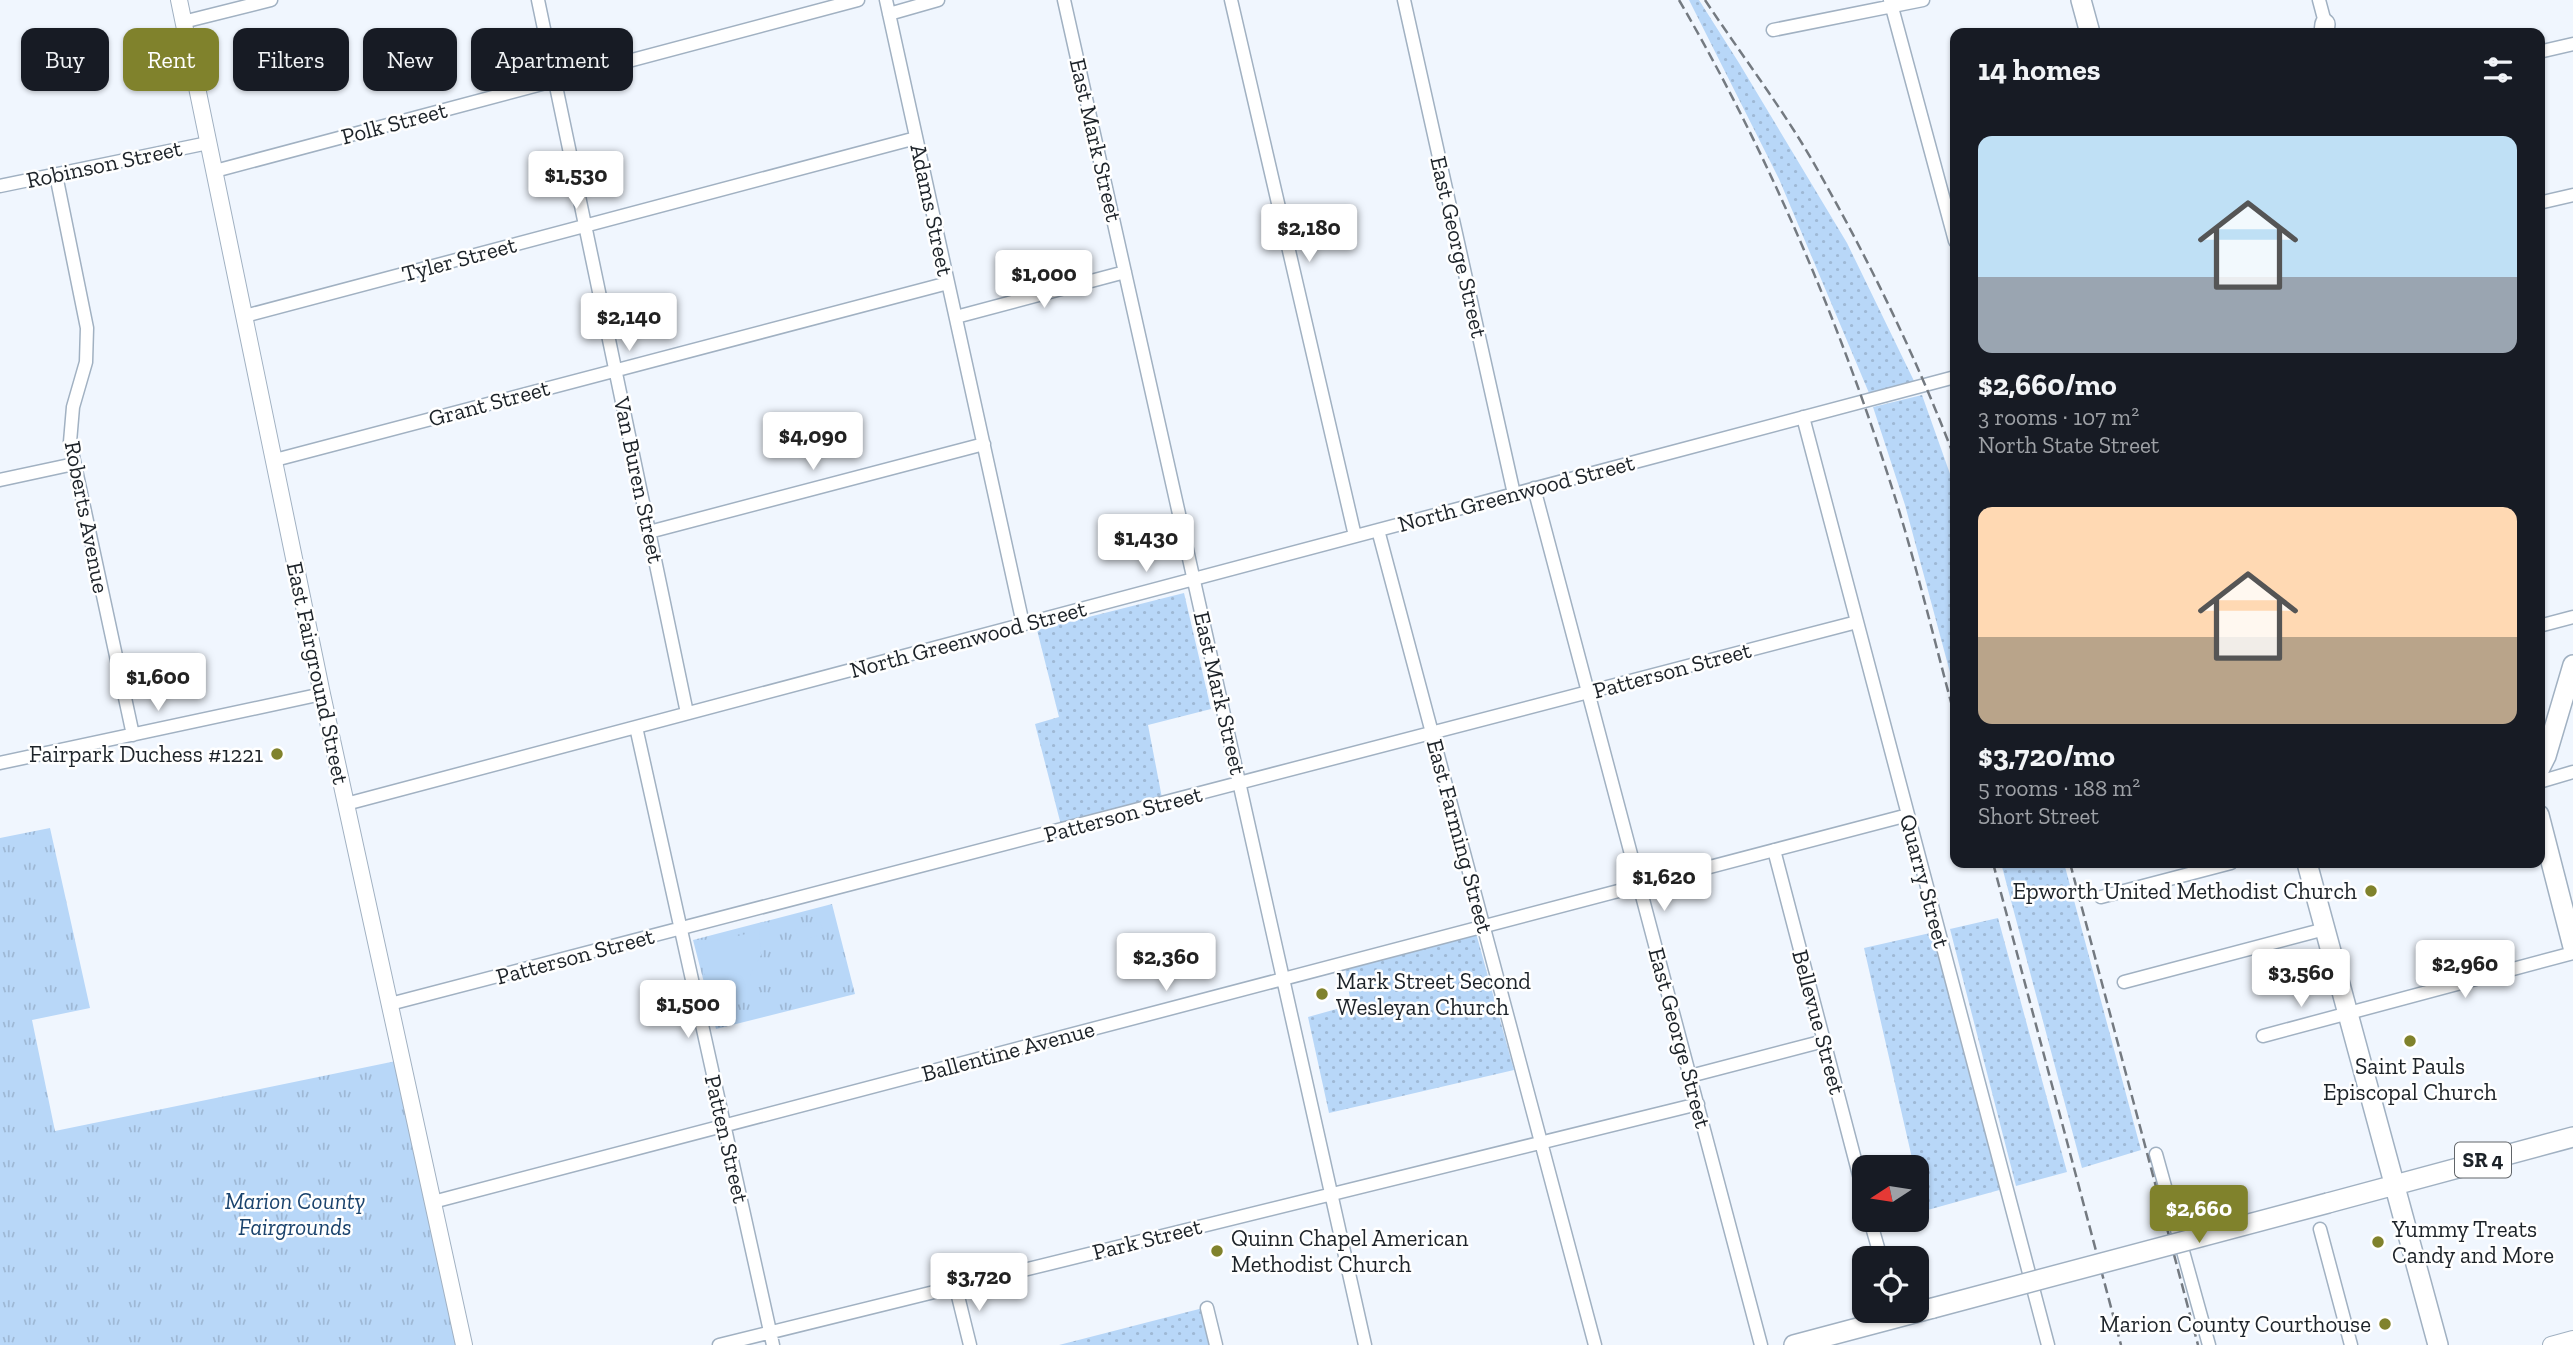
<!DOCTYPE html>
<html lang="en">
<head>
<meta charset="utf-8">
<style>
  body { margin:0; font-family:"Zilla Slab",serif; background:#20242c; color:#f1f3f6; height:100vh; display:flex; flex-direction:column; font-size:26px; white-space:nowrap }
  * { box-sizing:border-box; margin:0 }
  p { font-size:23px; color:#9ea1a6 }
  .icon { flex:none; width:38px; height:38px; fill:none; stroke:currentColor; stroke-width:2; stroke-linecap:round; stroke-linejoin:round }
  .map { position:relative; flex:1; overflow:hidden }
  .details { position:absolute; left:1950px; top:28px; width:595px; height:840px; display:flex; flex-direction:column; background:#171b24; border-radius:14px; box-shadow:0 2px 5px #0004 }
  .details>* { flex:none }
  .hud { position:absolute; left:21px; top:28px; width:665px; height:63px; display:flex; gap:14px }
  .needle { width:46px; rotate:258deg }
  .controls { position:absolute; left:1852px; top:1155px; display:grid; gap:14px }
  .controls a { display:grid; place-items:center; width:77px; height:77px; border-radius:14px; background:#171b24; box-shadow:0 2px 5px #0004; font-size:35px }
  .price { position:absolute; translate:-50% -60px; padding:0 16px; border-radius:7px; background:#fff; color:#222; font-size:23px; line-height:46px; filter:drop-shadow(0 2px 4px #0008) }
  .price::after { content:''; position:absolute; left:50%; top:42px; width:21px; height:16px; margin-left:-10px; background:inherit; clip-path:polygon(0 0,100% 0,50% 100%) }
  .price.on { background:#80822c; color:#fff }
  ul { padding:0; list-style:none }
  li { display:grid; align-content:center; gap:14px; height:371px; padding:0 28px }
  li span { display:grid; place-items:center; height:217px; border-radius:14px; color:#555 }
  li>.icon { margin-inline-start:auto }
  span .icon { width:126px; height:126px; fill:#fffc; stroke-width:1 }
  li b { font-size:30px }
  h2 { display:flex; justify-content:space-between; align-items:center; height:84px; padding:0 28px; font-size:30px }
  .pill { padding:0 24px; border-radius:14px; background:#171b24; box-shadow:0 2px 5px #0004; font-size:24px; line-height:63px }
  .pill.on { background:#80822c; color:#fff }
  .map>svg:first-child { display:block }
  .grass { fill:url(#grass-dots) }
  .park { fill:url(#park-tufts) }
  .pitch { fill:#b8d7f8 }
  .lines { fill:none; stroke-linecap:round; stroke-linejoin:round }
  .minor-casing { stroke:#a1b1c2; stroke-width:15 }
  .tertiary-casing { stroke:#a1b1c2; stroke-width:18 }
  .primary-casing { stroke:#a1b1c2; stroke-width:22 }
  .minor { stroke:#fff; stroke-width:12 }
  .tertiary { stroke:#fff; stroke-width:16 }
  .primary { stroke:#fff; stroke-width:19 }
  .rail { stroke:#747a81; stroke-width:2.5; stroke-dasharray:10 5; stroke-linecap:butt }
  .primary-bridge-casing { stroke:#a1b1c2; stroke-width:22; stroke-linecap:butt }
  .primary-bridge { stroke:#fff; stroke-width:19 }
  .poi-dot { fill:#80822c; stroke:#fff; stroke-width:2.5 }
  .labels { text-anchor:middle; stroke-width:5; stroke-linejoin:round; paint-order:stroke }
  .shield { fill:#fff; stroke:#616569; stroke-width:2 }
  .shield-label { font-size:21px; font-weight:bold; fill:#1d2329 }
  .street-label { font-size:23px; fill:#1d2329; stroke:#fff }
  .poi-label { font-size:23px; fill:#1d2329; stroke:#fff; text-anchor:end }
  .park-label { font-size:23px; font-style:italic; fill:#1a436d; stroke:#fff }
</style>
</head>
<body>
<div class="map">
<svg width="2573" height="1345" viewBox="0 0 2573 1345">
  <defs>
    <pattern id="grass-dots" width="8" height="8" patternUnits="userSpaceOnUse" patternTransform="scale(1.75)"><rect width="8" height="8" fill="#b8d7f8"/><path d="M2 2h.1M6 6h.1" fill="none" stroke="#9eb8d5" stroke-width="1.8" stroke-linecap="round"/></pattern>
    <pattern id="park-tufts" width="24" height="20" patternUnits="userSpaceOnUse" patternTransform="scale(1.75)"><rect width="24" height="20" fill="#b8d7f8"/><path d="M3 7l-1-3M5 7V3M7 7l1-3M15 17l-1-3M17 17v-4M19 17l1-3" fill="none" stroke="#9eb8d5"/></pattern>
  </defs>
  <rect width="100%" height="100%" fill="#f0f6fe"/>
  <path class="grass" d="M1689,0H1699L1739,63L1847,243L1915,383L1869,393L1779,179Z
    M1922,395L1955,488V691L1905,505L1873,407Z
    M1184,593L1211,709L1148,725L1162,798L1061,825L1035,724L1059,717L1037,630Z
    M2001,863H2064L2141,1150L2082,1168Z
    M1998,918L2067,1172L2016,1186L1950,929Z
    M1939,931L2003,1189L1924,1211L1916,1167H1914L1864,948Z
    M1476,933L1514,1070L1329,1113L1308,1017L1351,1005L1345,967Z
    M1203,1308L1211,1345H1059Z"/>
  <path class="park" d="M50,828L90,1008L32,1020L55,1131L396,1061L458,1345H0V838Z
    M832,904L855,994L716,1029L693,940Z"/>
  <path class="pitch" d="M820,922L824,934L798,941L795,929Z
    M759,931L761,955L742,990L712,1000L699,955L703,944Z"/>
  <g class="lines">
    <defs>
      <path id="minor" d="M538,0L687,713
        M886,0L1023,624
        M1064,0L1365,1345
        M1231,0L1355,536
        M1404,0L1514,494
        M1890,0L1955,241
        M2319,0L2327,30
        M889,14L938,0
        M183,22L271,0
        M1773,30L1923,0
        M2539,52L2573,44
        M215,171L858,0
        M56,175L87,328L86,362L73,407L70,442L133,735
        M0,186L208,143
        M2539,203L2573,195
        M245,316L916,138
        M956,317L1125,272
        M1803,417L2048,1345
        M275,460L948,283
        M0,480L74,464
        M1534,488L1761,1345
        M1378,530L1595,1345
        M649,532L984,444
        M2539,626L2573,617
        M636,727L773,1345
        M0,763L322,694
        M2539,782L2573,772
        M346,804L1955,377
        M1774,850L1864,1194
        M2101,897L2231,863
        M2124,982L2325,929
        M390,1004L1857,622
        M2263,1036L2573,953
        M1690,1076L1824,1041
        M2156,1154L2209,1345
        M433,1202L1908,815
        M1870,1220L1881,1258
        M2320,1229L2351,1345
        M956,1288L970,1345
        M1207,1308L1216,1345
        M719,1345L1698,1104"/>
      <path id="tertiary" d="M179,0L322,694L464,1345
        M2551,1345L2573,1339"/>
      <path id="primary" d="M2081,0L2090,33
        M2324,33L2325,24
        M2539,770L2546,756L2573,665
        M2539,815L2573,947
        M2307,863L2438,1345
        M2328,1203L2573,1137
        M1794,1345L1933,1308"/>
    </defs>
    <use href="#minor" class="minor-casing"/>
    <use href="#tertiary" class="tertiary-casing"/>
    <use href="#primary" class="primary-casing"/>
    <use href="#minor" class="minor"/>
    <use href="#tertiary" class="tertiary"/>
    <use href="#primary" class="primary"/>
    <path class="rail" d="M1679,0C1771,158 1844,332 1898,507C1919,576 1936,647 1955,717
      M1705,0C1740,53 1780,105 1812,160C1867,256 1916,356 1955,459
      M1993,863L2121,1345
      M2070,863L2198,1345"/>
    <defs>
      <path id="primary-bridge" d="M1933,1308L2328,1203"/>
    </defs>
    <use href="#primary-bridge" class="primary-bridge-casing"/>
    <use href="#primary-bridge" class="primary-bridge"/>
  </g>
  <g class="poi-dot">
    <circle cx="277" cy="754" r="7"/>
    <circle cx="2371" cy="891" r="7"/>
    <circle cx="1322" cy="994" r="7"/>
    <circle cx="2410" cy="1041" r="7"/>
    <circle cx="2378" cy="1242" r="7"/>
    <circle cx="1217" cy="1251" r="7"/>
    <circle cx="2385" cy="1324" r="7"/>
  </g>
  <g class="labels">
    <rect class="shield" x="2455" y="1142.5" width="56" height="35" rx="5"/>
    <g class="shield-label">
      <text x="2483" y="1167">SR 4</text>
    </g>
    <g class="street-label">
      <text transform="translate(394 123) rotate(-15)" y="8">Polk Street</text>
      <text transform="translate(1096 140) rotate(77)" y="8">East Mark Street</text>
      <text transform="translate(104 164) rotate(-12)" y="8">Robinson Street</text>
      <text transform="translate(932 210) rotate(78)" y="8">Adams Street</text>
      <text transform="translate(1459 247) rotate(77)" y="8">East George Street</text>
      <text transform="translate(459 259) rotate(-15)" y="8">Tyler Street</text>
      <text transform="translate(489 403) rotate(-15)" y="8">Grant Street</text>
      <text transform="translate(639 480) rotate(78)" y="8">Van Buren Street</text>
      <text transform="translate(1516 493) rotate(-15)" y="8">North Greenwood Street</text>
      <text transform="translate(87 517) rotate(79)" y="8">Roberts Avenue</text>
      <text transform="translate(968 639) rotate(-15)" y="8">North Greenwood Street</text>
      <text transform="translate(1672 670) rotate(-15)" y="8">Patterson Street</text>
      <text transform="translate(318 673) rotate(78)" y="8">East Fairground Street</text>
      <text transform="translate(1220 693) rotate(77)" y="8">East Mark Street</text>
      <text transform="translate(1123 814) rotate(-15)" y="8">Patterson Street</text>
      <text transform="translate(1460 836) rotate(75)" y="8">East Farming Street</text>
      <text transform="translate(1925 881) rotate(75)" y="8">Quarry Street</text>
      <text transform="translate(575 956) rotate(-15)" y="8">Patterson Street</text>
      <text transform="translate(1819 1022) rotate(75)" y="8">Bellevue Street</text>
      <text transform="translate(1680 1038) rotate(75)" y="8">East George Street</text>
      <text transform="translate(1008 1051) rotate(-15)" y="8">Ballentine Avenue</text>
      <text transform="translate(727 1139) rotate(77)" y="8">Patten Street</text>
      <text transform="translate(1147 1239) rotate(-14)" y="8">Park Street</text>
    </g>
    <g class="poi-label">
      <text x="263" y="762">Fairpark Duchess #1221</text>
      <text x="2357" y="899">Epworth United Methodist Church</text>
      <text x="1336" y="989" text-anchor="start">Mark Street Second<tspan x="1336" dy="26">Wesleyan Church</tspan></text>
      <text x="2410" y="1074" text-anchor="middle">Saint Pauls<tspan x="2410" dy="26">Episcopal Church</tspan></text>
      <text x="2392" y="1237" text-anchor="start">Yummy Treats<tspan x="2392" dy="26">Candy and More</tspan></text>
      <text x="1231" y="1246" text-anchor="start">Quinn Chapel American<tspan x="1231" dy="26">Methodist Church</tspan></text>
      <text x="2371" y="1332">Marion County Courthouse</text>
    </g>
    <g class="park-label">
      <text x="295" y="1209">Marion County<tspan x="295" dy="26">Fairgrounds</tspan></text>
    </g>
  </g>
</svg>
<div class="controls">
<a><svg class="needle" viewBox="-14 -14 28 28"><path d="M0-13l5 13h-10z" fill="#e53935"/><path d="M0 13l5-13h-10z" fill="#9ea1a6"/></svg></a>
<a><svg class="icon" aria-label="locate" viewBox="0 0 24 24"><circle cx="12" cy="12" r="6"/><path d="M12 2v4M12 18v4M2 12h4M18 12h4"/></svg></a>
</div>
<b class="price" style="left:576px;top:211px">$1,530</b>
<b class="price" style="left:1309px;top:264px">$2,180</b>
<b class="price" style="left:1044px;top:310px">$1,000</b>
<b class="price" style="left:629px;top:353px">$2,140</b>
<b class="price" style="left:813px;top:472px">$4,090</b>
<b class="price" style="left:1146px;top:574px">$1,430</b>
<b class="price" style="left:158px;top:713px">$1,600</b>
<b class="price" style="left:1664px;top:913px">$1,620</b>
<b class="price" style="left:1166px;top:993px">$2,360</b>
<b class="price" style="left:2465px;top:1000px">$2,960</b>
<b class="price" style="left:2301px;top:1009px">$3,560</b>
<b class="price" style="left:688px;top:1040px">$1,500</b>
<b class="price on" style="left:2199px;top:1245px">$2,660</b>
<b class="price" style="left:979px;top:1313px">$3,720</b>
<div class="hud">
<a class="pill">Buy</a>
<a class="pill on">Rent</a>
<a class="pill">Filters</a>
<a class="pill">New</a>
<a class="pill">Apartment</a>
</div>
<section class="details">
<h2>14 homes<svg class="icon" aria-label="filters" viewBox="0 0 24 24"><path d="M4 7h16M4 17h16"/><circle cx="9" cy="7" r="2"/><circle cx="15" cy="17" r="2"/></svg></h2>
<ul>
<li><span style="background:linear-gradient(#bfe0f5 65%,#9aa5b1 0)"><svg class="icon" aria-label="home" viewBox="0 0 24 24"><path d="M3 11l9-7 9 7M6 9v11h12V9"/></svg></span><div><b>$2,660/mo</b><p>3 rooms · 107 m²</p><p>North State Street</p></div></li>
<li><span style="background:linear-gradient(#ffd9b3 60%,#b9a48a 0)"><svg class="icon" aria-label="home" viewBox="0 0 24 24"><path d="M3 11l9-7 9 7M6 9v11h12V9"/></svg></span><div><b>$3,720/mo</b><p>5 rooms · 188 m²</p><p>Short Street</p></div></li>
</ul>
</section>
</div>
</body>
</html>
